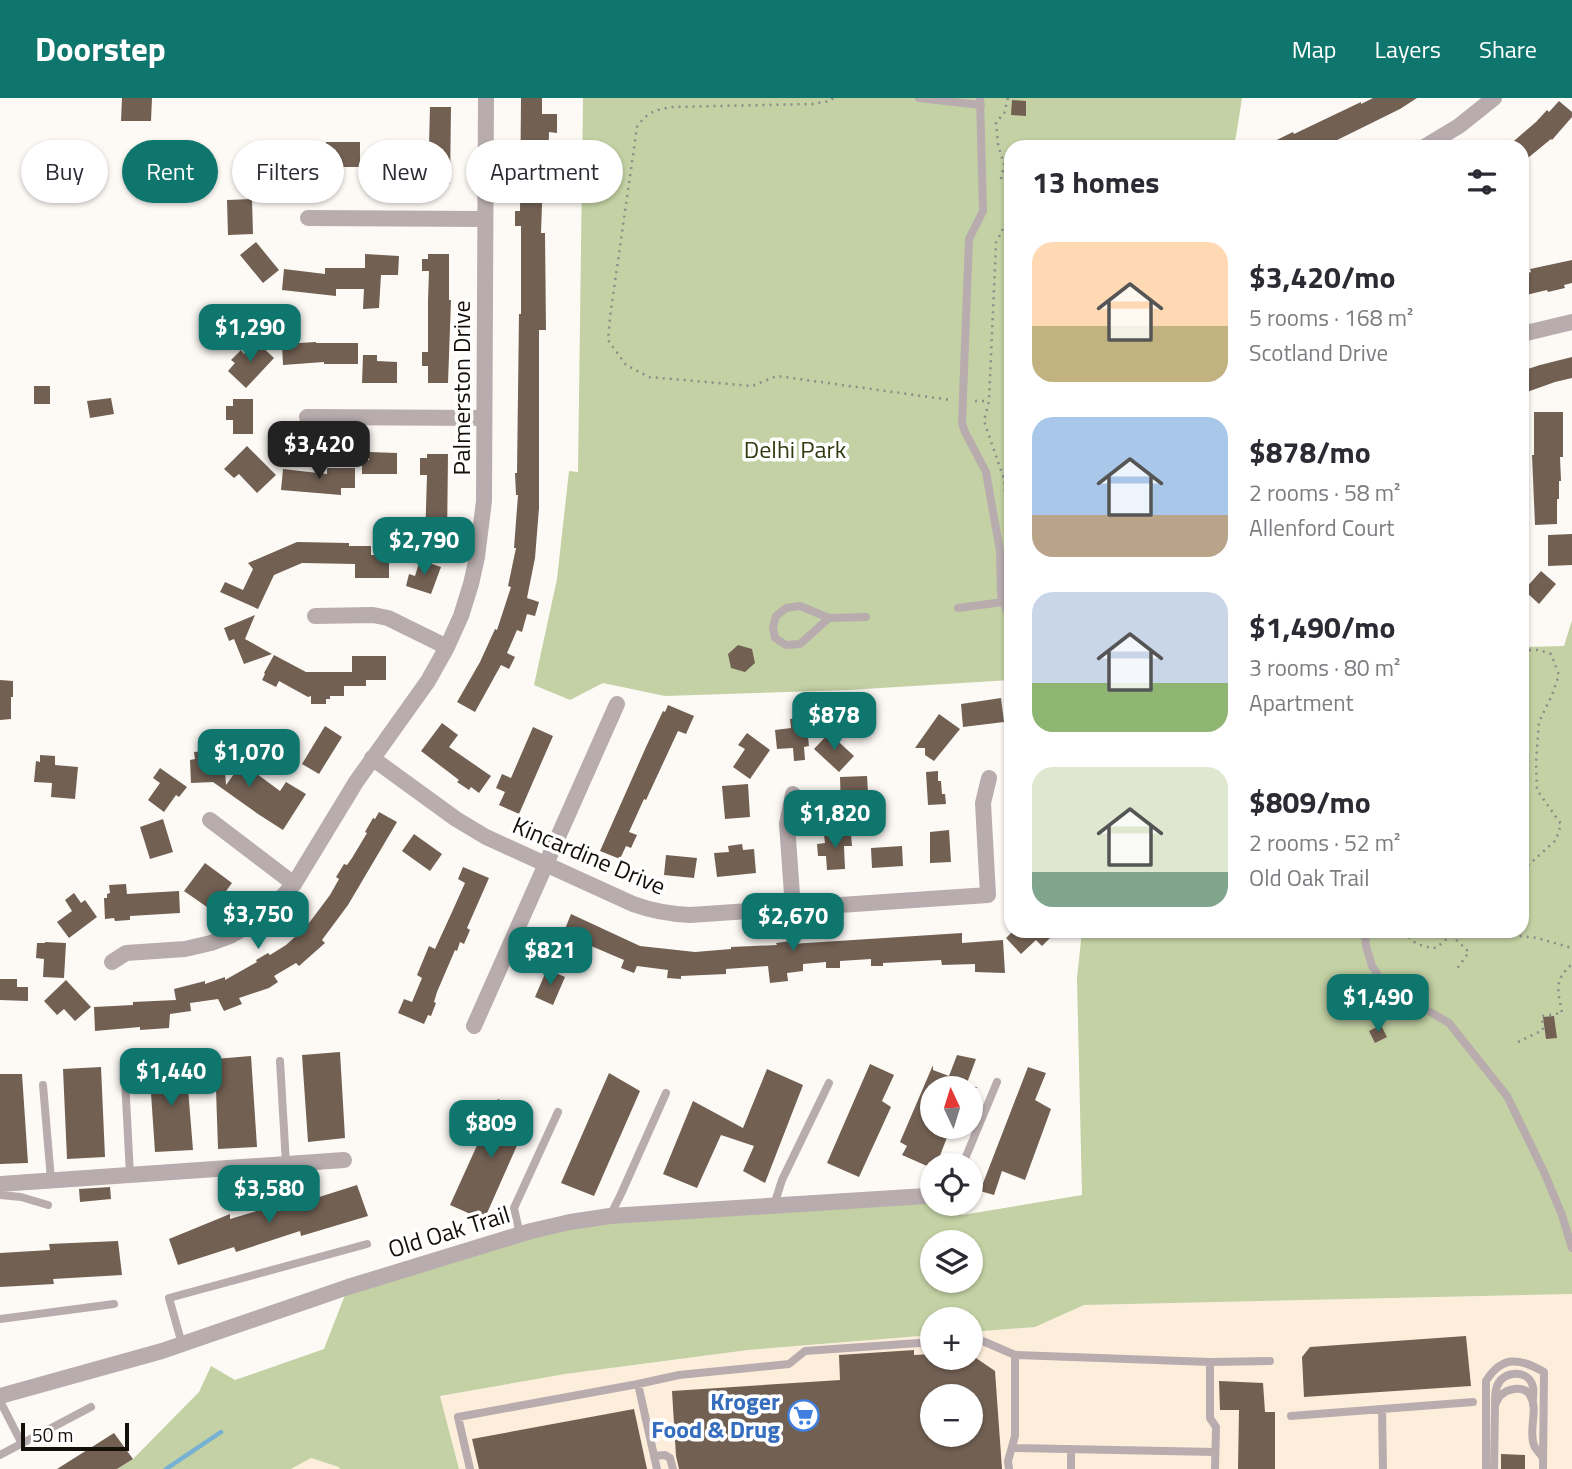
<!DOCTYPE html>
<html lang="en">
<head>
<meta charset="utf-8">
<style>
  body { margin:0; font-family:"Titillium Web",sans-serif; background:#f7f7f7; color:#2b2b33; height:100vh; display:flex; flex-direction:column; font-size:26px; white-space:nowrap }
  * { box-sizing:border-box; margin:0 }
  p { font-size:23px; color:#7c7c81 }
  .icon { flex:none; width:38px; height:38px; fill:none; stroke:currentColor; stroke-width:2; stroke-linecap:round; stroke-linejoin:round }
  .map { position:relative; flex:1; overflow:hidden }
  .details { position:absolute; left:1004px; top:42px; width:525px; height:798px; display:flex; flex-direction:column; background:#fff; border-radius:21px; box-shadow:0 2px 5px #0004 }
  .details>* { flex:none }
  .banner { position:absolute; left:21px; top:42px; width:665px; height:63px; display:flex; gap:14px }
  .needle { width:46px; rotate:356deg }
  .controls { position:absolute; left:920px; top:978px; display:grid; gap:14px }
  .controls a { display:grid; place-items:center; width:63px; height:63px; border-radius:50%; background:#fff; box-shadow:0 2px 5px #0004; font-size:35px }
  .scale { position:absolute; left:21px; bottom:18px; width:108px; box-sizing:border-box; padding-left:7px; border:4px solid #150f09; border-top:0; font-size:19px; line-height:24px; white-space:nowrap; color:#150f09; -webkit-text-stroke:5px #fff; paint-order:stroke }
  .price { position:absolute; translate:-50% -60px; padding:0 16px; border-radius:14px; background:#0f766e; color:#fff; font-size:23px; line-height:46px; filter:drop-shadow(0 2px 4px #0008) }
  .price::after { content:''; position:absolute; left:50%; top:42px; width:21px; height:16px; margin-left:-10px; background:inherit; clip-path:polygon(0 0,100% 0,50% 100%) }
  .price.active { background:#222; color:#fff }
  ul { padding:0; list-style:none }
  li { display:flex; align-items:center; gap:21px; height:175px; padding:0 28px }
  li span { display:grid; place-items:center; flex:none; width:196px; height:140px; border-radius:21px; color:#555 }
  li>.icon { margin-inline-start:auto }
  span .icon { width:84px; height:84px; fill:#fffc; stroke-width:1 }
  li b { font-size:30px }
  h2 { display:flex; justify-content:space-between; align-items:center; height:84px; padding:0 28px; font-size:30px }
  .tag { padding:0 24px; border-radius:32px; background:#fff; box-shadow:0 2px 5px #0004; font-size:24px; line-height:63px }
  .tag.active { background:#0f766e; color:#fff }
  header { display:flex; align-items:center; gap:42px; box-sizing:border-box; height:98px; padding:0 35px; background:#0f766e; color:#fff }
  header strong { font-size:33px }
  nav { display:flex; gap:38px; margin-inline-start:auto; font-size:24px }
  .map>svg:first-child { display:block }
  .commercial { fill:#fceedb; fill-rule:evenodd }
  .green { fill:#c3d1a4; fill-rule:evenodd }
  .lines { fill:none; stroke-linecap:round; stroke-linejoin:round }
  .stream { stroke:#76b1d4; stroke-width:4.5 }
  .building { fill:#726053; fill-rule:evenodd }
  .path { stroke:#8f8b86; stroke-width:2.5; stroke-dasharray:2 5; stroke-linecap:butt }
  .lane { stroke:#b8acae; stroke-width:8 }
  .street { stroke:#b8acae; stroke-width:16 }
  .labels { text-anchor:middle; stroke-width:7; stroke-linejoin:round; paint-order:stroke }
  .street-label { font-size:24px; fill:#150f09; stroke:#fff }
  .park-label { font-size:24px; fill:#303b10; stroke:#fff }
  .shop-label { font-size:24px; font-weight:bold; fill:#366cbe; stroke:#fff; text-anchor:end }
</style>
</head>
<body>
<header>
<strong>Doorstep</strong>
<nav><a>Map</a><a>Layers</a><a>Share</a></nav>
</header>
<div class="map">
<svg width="1572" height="1371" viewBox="0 0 1572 1371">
  <rect width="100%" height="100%" fill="#fdfaf6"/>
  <path class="commercial" d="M1572,1196V1371H459L440,1298L565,1276L748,1252L933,1237V1260H971V1234L1035,1229L1084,1207ZM933,1298H971V1337H933Z
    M311,1360L339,1369L340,1371H291Z"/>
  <path class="green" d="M583,0H1242L1236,38L1233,49H1012L1011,582L848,592L665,598L603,585L570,602L534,587L557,481L569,373L578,374Z
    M1572,522V1196L1084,1207L1035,1229L971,1234V1222H933V1237L748,1252L565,1276L440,1298L459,1371H340L339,1369L311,1360L291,1371H117L133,1361L199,1294L211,1268L235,1282L324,1251L348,1189L570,1124L933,1101V1106H942L962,1117L1082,1097L1077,880L1082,833H1522L1523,549L1564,548ZM933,1144H971V1183H933Z"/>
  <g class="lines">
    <path class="stream" d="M166,1371L221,1334"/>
  </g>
  <path class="building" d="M122,0H152L151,23H121Z
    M521,0H542V16H557V35L549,34L548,76L543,77L541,135H545L546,232H539V410L535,460L527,500L539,504L535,518L527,516L522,534L517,532L507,555L515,559L509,571L501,567L475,614L457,604L480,564L495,531L497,532L511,489L508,488L516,450H514L518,397H516L515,375H517L519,216H521V128H515V113H520Z
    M1373,0H1417L1400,11L1323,49H1262L1293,34L1294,36L1361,4V6Z
    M1012,2L1026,3V18L1011,17Z
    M1559,3L1572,14V19L1552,42L1551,41L1522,65V49H1507L1536,24L1547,12L1549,14Z
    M430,9H451L450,86H428Z
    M326,44H360V69H326V66L285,69L284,48L326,45Z
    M266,56L281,71L257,96L242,81L244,80L239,75L248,65L253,70Z
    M365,65H399V86H365Z
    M252,101L253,136L228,137L227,102Z
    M256,144L279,172L263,185L240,157Z
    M365,156L399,158L398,177H381L379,210L363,211L364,191H336V198L282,192L284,171L325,176V170H365Z
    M428,156H449V202H451L448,285H428V268H422V254H428V202L429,173H422V161H428Z
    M1572,162V185L1564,187L1565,190L1548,194L1547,192L1522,198V177L1531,174L1530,171Z
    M256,243L274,260L246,290L228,273L235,265L231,262L241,252L244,256Z
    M316,244V245H358V266H324V264L283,267L282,246Z
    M363,257H377V263L397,264V285H362Z
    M1572,259V280L1555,284L1527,294L1522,283V273L1540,267Z
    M34,288H50V306H34Z
    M111,300L114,316L90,320L87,303Z
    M233,301H253V336H233V322H226V308H233Z
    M1534,314H1563V359H1560L1561,383H1559V401H1557V426L1535,427L1532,357H1534Z
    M247,348L276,377L257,395L239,376L234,380L224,371Z
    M369,354L397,355V376H362V362H369Z
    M427,356H448L447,445L425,444L427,377H420V360H427Z
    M327,370H355V390H341V397L281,392L283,371L327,376Z
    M1572,436V467L1548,468V437Z
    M297,444L349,445V448H371V457H389V480H355V466L302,465L274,477L258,511L220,494L225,484L243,492L253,471L248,465Z
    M420,462L441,469L431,496L406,488L409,476L415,478Z
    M1541,473L1556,486L1539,506L1524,492Z
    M255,517L245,541L272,556L244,566L234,541L229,543L224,530Z
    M738,547L752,551L755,565L745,574L731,570L728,556Z
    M274,557L306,574H352V558H386V582H366V588H344V598H330V601H326V606H311V598L308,599L279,583L276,589L262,582L265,576L264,575Z
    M0,582L13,583V599H11V621L0,622Z
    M1001,600L1004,624L963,629L961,606Z
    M668,607L694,618L686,636L678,633L646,702L644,701L629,734L637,737L631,750L626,748L620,761L600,753L646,649L663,613L665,614Z
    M939,616L960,631L934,663L925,657V650H915Z
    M801,620L802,631L807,630L809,648L804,649L805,662L794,663L793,650L777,651L775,632L791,630L790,621Z
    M442,625L458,637L449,649L491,678L479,695L471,689L469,692L457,684L459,682L421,653Z
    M325,628L342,639L319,676L302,666Z
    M533,629L553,638L519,716L499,707L505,694L496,690L502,676L511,680Z
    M747,635L770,652L750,681L733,669L745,651L738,647Z
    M829,635L854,658L839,674L814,651Z
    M206,653L207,660L224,659L226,687L242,665L280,693L286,684L306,696L283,732L258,716L213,684L191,685L190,662L195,661L194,654Z
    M40,657L55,658V667L78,669L75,701L51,699L52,685L34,684L36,663L40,664Z
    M160,670L187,689L179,699L176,697L164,714L148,702L160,685L153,680Z
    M938,673V683H941L942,696H945L946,706L928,707L926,674Z
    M867,678L868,695H861L862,710L841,711L840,679Z
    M748,686L750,719L725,721L722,688Z
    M379,714L397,724L348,807L322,842L325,845L299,868L296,865L274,878L278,884L269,890L239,900L242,906L224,913L218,901L190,905L191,913L170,916L169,930L140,932V929L95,933L94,909L133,907V904L176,902L174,891L205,883V886L225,879V882L257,864L256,862L268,855L270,857L286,847L306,829L330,797L339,781L336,779L344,766L347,767L352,760L367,735L365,734L373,720L375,721Z
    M163,721L173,754L150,761L140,729Z
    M949,732L951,764L930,765V734Z
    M414,736L442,756L430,773L402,753Z
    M851,736L852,748H844L845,771L827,772L826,758H818L817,746L825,745L824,737Z
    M742,746L743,752L754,751L756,775L717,779L714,755L729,754L728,748Z
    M902,748L903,768L872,770L871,750Z
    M666,757L697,760L694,780L664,777Z
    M205,765L232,785L218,804L214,801L207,809L184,793Z
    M463,769L489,780L467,830L470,832L464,846L460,844L457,853L455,852L437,894L434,904L436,905L431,918L428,917L424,926L398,915L404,901L412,904L422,880L417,877L429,848L435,851L452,814L465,785L458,781Z
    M126,786L127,796L179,793L180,815L130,818V822L115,823L114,820L105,821L104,800H107V796L110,795L109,787Z
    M74,795L81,805L85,802L97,819L69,840L57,824L72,813L65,802Z
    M571,816L640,848L695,854L731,851V849L777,847L776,845L791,843V846L962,835V845L1003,842L1005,875L975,874V866L942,867L941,862L883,865V868H871V861L840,863V870H826V864L803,866V873L787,875L788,883L770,885L768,868L726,871V876L681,878V881L667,880L668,872L637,868L634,875L621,870L624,862L563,836Z
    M1013,833H1045L1051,839L1042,848L1036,842L1021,856L1006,840Z
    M45,844L66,845L64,880L43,879L44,861L36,860L37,845H45Z
    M547,871L565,879L553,907L535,899Z
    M0,881H17V889H28V903L0,902Z
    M66,882L91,909L75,923L64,911L57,917L44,903Z
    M1554,918L1557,940L1546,941L1543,919Z
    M1381,927L1387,939L1375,945L1369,933Z
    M340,954L345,1040L308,1044L302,957Z
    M957,957L976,961L967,985L978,990H933V1029H951L936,1068H927L902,1057L907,1048L900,1044L933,967V972L949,978Z
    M251,958L257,1049L218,1051L215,961Z
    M149,966H186L193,1052L155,1054Z
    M870,966L894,977L882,1003L891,1009L859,1079L827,1065Z
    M101,969L105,1059L67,1061L63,971Z
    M1028,969L1046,975L1035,1002L1051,1011L1025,1082L1002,1073L994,1097L980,1093Z
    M767,971L803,987L765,1085L743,1073L754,1048L721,1037L697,1090L663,1076L693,1003L743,1030Z
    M609,975L640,993L594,1098L561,1085Z
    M0,976H22L28,1065L0,1066Z
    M498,1001L531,1016L484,1122L450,1107Z
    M357,1087L368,1118L301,1138L300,1133L236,1154L234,1149L178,1167L169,1141L230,1116V1121L293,1102L294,1107Z
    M110,1089L111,1101L80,1104L79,1091Z
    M118,1143L122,1177L53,1181L54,1186L0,1189V1155L50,1152L49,1146Z
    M1466,1238L1471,1288L1304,1299L1302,1259L1310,1249Z
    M914,1252V1257L933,1256V1260H976L995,1273L1002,1371H679L676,1358L672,1293L840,1282L839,1257ZM933,1298H971V1337H933Z
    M1219,1283L1263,1285L1265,1314H1275V1371H1238L1239,1312H1220Z
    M634,1311L647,1371H479L472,1341Z
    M114,1335L133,1361L117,1371H57Z
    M1501,1356L1525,1357V1371H1501Z"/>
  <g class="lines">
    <path class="path" d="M833,0L830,3L812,6L672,9C655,12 647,14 637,29L610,219L608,242L626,267L649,279L752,288L777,278L951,302
      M1001,81L1004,67L998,46L996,24L1004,16L1008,0
      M1003,131L996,145L989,303L984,323L1004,381L1006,412L1012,421
      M975,303H989
      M1522,552H1539L1551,556L1559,577L1552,597L1539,624L1536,664L1537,692L1561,726L1556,742L1522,773
      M1405,833C1411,846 1423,849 1436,850L1456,833
      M1478,833L1537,840L1572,850
      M1451,837L1469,854L1456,872
      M1518,944L1543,932L1542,918L1562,915C1558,892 1553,883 1572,866"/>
    <path class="lane" d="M919,0L981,7
      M980,0L983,113L969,141L962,325L965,334L986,374L1000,453L1012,467
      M1000,453L1001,498L1007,513L1012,515
      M958,510L1003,504
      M829,520L800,546L786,547L775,540L773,529L776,518L786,510L800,508L829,520L866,519
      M1365,833L1366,848L1372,868L1387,891L1403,900L1415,905L1449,925L1507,998L1544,1074L1562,1117L1572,1150
      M280,963L286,1066
      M125,981L130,1077
      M43,987L51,1082
      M962,1068L997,984
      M0,1097L21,1099L48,1107
      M774,1107L782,1082L829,985
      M610,1118L621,1096L666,995
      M520,1137L514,1110L558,1014
      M0,1221L114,1206
      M971,1241H978L1015,1257L1210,1264L1270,1263
      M182,1246L169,1200L367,1146
      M1210,1264V1320L1216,1329L1215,1371
      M638,1286L657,1371
      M0,1303L21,1344
      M1495,1305C1495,1299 1495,1293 1497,1288C1503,1272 1529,1271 1533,1289C1534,1292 1533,1297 1533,1301
      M1382,1311L1383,1371
      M1291,1318L1473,1304
      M1013,1350L1215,1354
      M0,1357L91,1309
      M654,1358L665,1357L670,1360L673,1371
      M470,1371L458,1319L638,1286L679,1277L789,1266L805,1253L933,1244
      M1009,1371L1008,1363L1015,1338V1257
      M1071,1371V1351
      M1486,1371V1283C1502,1257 1520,1260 1544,1274L1543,1371
      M1494,1371L1495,1307C1496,1305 1499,1299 1500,1298C1508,1290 1524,1287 1530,1297C1539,1311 1528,1332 1534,1347C1535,1351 1541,1356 1543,1360"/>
    <path class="street" d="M1424,49L1459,28L1494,0
      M308,120L485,121
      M1522,236L1572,224
      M307,319L484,320
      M315,518L373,517L388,520L447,549
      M372,660L456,721L486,739L633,806C652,813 670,816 690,817L988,797L983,705L989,680
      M210,722L294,786
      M793,811L787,726L793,696
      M112,864L126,855L185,851L211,845L230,838L253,825L269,813L294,786L356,684L428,583L447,549L461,518L471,486L477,459L484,403L486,0
      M474,928L617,606
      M0,1086L344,1062
      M0,1298L162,1253L348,1189L531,1133L570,1124L610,1118L926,1098"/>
  </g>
  <defs>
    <symbol id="supermarket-ring" viewBox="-11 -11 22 22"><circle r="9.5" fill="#fff" stroke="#3f7fe0" stroke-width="1.5"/><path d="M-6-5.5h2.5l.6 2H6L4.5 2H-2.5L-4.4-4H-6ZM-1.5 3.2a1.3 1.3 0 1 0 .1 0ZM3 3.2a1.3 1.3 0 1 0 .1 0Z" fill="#3f7fe0"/></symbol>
  </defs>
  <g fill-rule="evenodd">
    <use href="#supermarket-ring" x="786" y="1300" width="35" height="35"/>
  </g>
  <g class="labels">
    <g class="street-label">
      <text transform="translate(462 290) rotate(-90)" y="8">Palmerston Drive</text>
      <text transform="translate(589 758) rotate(23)" y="8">Kincardine Drive</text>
      <text transform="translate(449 1134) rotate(-17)" y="8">Old Oak Trail</text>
    </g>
    <g class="park-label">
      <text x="795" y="360">Delhi Park</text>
    </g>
    <g class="shop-label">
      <text x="780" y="1312">Kroger<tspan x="780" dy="28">Food &amp; Drug</tspan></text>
    </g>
  </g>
</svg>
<div class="controls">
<a><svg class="needle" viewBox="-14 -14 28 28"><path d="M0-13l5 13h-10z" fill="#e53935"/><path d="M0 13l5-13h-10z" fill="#7c7c81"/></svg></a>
<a><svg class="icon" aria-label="locate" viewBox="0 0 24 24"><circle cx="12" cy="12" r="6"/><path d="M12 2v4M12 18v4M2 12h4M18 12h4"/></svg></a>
<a><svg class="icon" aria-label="layers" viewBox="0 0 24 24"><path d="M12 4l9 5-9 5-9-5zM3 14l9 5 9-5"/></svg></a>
<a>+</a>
<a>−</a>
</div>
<div class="scale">50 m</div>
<b class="price" style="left:250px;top:266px">$1,290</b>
<b class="price active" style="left:319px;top:383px">$3,420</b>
<b class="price" style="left:424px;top:479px">$2,790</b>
<b class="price" style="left:834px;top:654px">$878</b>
<b class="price" style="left:249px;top:691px">$1,070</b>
<b class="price" style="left:835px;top:752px">$1,820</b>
<b class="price" style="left:258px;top:853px">$3,750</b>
<b class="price" style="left:793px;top:855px">$2,670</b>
<b class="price" style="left:550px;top:889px">$821</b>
<b class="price" style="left:1378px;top:936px">$1,490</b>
<b class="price" style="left:171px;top:1010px">$1,440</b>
<b class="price" style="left:491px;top:1062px">$809</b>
<b class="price" style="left:269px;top:1127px">$3,580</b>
<div class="banner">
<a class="tag">Buy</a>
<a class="tag active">Rent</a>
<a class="tag">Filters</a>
<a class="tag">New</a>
<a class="tag">Apartment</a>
</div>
<section class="details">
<h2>13 homes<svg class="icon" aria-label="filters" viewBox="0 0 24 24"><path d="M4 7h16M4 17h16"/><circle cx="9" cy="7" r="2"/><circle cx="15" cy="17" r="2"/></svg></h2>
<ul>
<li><span style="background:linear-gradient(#ffd9b3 60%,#c2b280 0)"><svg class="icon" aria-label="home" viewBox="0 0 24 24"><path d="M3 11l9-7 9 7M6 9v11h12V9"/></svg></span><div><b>$3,420/mo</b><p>5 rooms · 168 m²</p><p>Scotland Drive</p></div></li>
<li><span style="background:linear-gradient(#a9c7e8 70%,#b9a48a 0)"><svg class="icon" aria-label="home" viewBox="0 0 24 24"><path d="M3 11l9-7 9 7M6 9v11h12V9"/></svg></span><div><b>$878/mo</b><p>2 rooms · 58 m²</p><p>Allenford Court</p></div></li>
<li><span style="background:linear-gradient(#c9d6e8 65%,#8fb573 0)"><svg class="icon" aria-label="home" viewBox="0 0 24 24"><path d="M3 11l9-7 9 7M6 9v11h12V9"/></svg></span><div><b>$1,490/mo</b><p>3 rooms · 80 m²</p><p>Apartment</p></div></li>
<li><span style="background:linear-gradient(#dfe7d0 75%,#7fa58c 0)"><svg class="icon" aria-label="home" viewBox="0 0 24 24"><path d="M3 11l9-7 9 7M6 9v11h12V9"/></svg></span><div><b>$809/mo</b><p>2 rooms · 52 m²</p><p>Old Oak Trail</p></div></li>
</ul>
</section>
</div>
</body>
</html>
